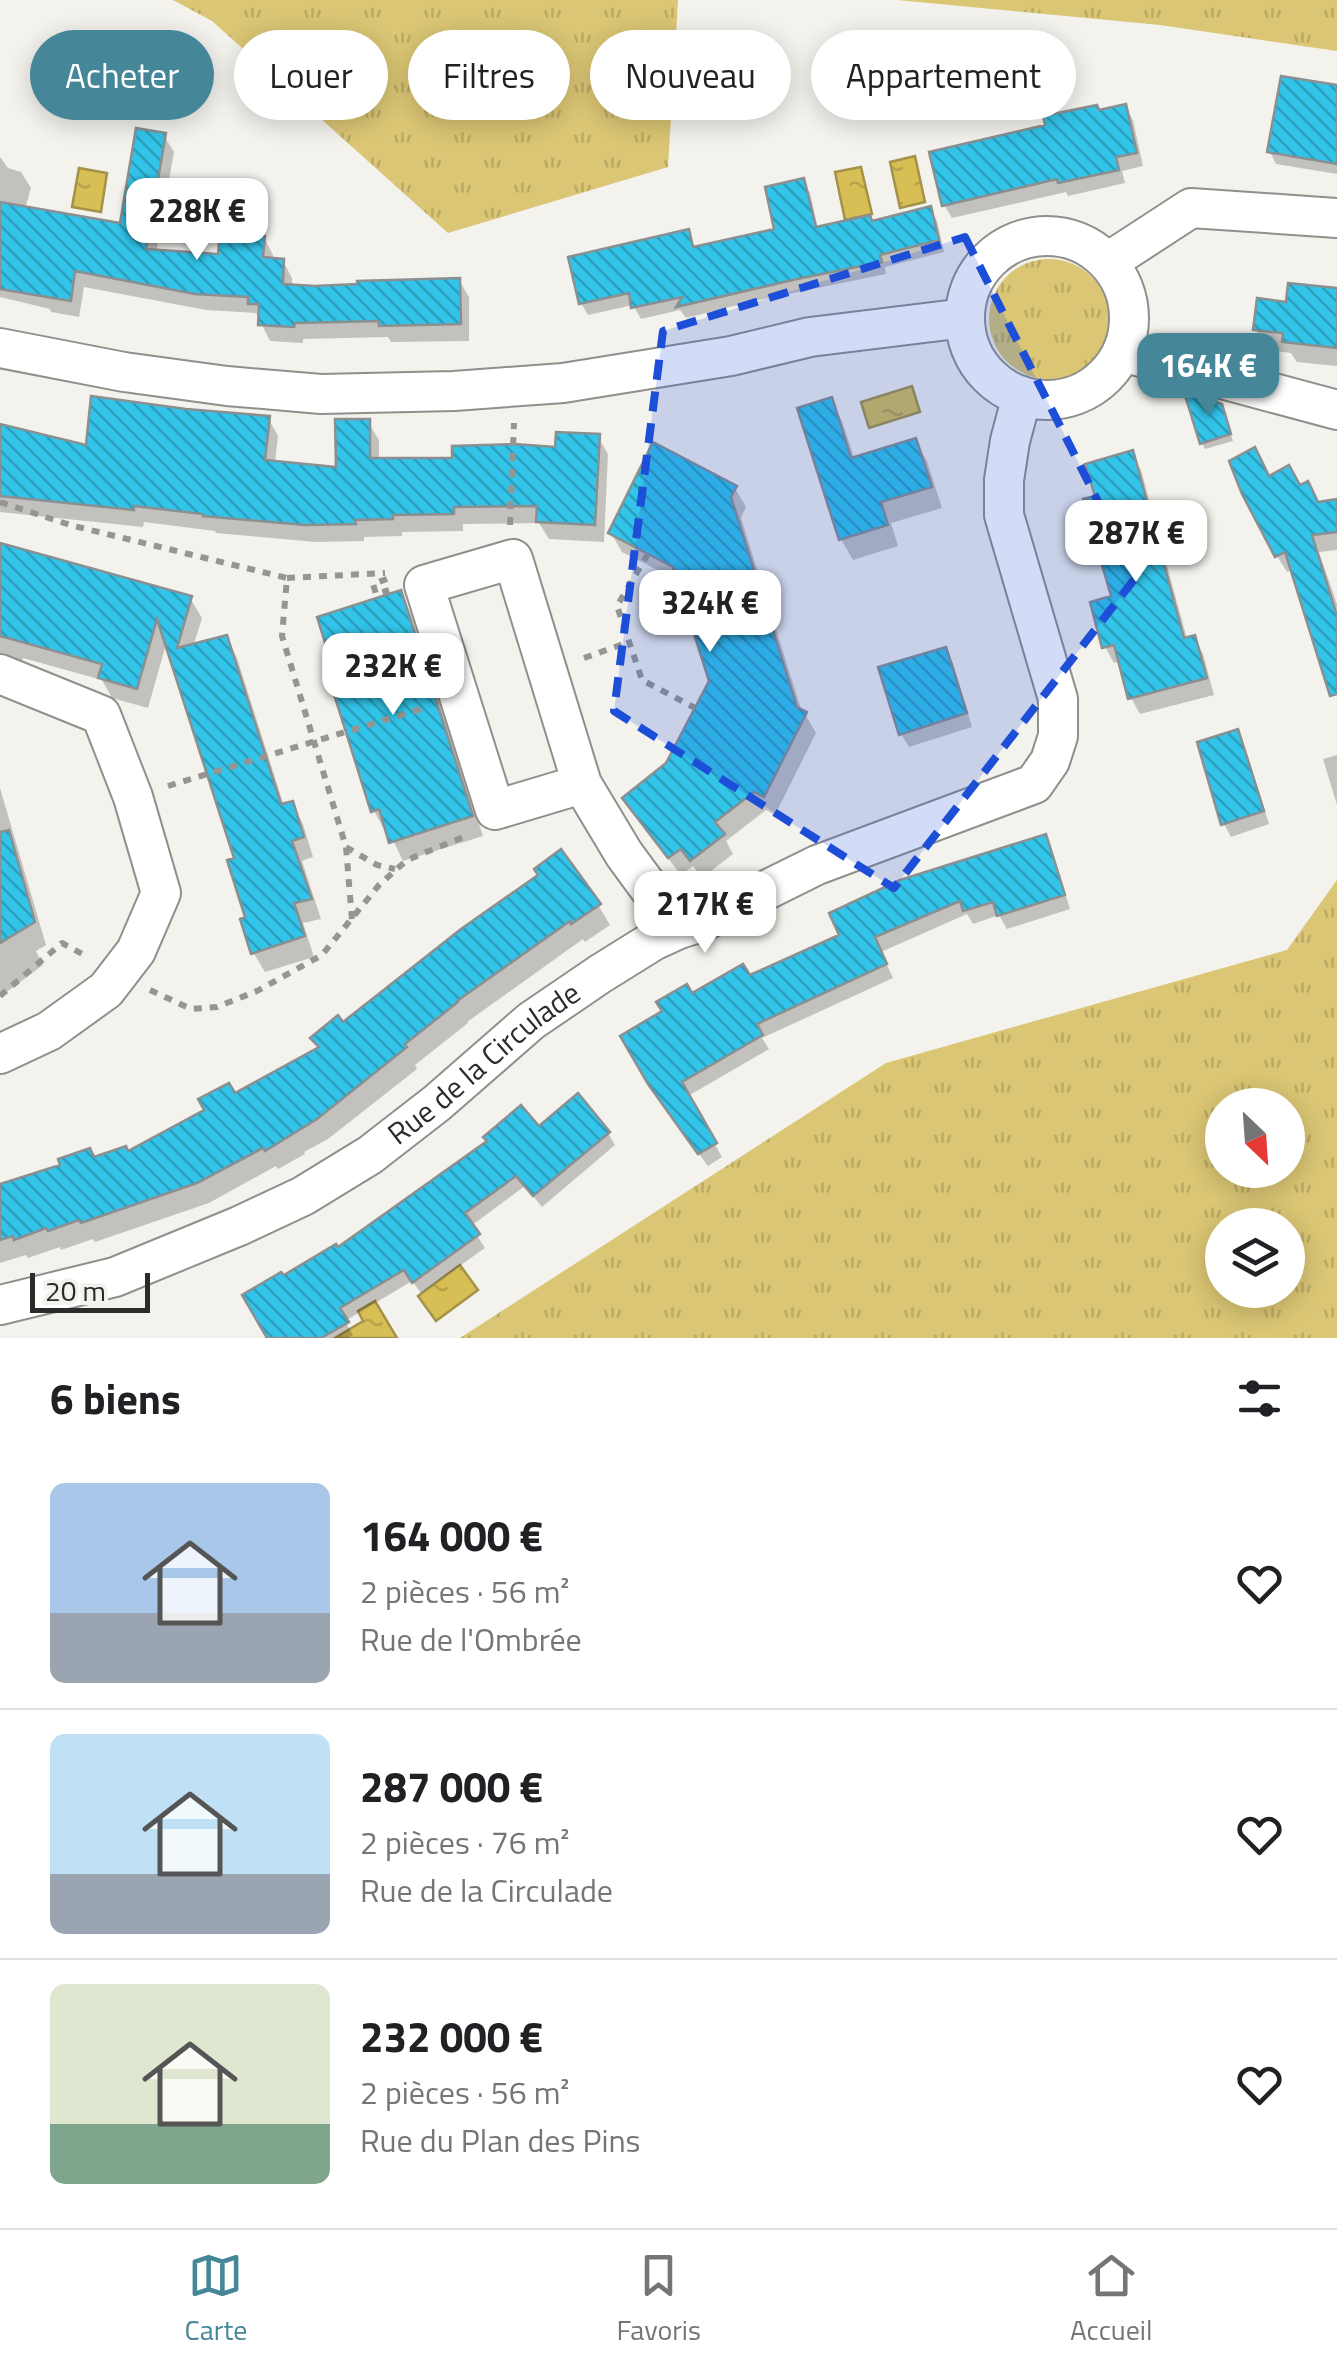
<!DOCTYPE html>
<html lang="fr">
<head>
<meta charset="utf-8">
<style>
  body { margin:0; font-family:"Titillium Web",sans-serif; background:#f6f6f6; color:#202124; height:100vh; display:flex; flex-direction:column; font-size:38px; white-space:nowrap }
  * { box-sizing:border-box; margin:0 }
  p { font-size:32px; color:#757577 }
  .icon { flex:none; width:55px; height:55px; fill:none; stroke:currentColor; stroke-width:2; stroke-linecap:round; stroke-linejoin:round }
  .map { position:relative; height:1338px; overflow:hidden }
  .side { display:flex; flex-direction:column; background:#fff; flex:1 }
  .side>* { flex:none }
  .banner { position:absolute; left:30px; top:30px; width:1278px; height:90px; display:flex; gap:20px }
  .needle { width:65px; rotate:155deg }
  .buttons { position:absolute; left:1205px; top:1088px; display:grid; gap:20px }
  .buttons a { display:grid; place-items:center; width:100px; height:100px; border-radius:50%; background:#fff; box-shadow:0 5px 25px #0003; font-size:50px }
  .scale { position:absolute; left:30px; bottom:25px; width:120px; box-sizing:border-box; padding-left:10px; border:5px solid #2b2b29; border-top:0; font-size:28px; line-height:35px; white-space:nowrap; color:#2b2b29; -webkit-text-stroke:8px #f3f2ed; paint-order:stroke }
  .price { position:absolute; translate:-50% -85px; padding:0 22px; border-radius:20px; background:#fff; color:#222; font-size:32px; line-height:65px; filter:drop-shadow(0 2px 5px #0008) }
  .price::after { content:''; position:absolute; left:50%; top:60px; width:30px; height:22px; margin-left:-15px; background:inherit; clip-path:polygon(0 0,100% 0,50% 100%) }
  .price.on { background:#458699; color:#fff }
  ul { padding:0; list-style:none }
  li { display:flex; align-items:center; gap:30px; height:250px; padding:0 50px }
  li+li { border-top:2px solid #e0e0e0 }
  li span { display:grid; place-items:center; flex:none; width:280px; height:200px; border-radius:15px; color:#555 }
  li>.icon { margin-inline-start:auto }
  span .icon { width:120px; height:120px; fill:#fffc; stroke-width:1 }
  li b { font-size:42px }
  h2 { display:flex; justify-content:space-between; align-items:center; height:120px; padding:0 50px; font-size:42px }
  .chip { padding:0 35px; border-radius:45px; background:#fff; box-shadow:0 5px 25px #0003; font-size:35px; line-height:90px }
  .chip.on { background:#458699; color:#fff }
  .tabs { display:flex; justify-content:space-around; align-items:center; height:140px; border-top:2px solid #e0e0e0; background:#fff; font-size:28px; color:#757577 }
  .tabs a { display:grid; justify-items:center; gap:5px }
  .tabs .on { color:#458699 }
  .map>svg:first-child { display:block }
  .grass { fill:url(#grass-tufts); fill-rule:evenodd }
  .water { fill:url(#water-ripples); stroke:#a39248; stroke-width:2.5 }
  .shadow { fill:#0003 }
  .building { fill:url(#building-back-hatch); stroke:#8a8f91; stroke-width:2.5 }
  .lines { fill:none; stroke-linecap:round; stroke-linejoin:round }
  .minor-casing { stroke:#908f8b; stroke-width:42 }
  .path { stroke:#969591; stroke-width:6; stroke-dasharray:8 8; stroke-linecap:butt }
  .minor { stroke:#fff; stroke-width:38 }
  .marked { fill:#1d4ed8; fill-opacity:0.2; stroke:#1d4ed8; stroke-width:8; stroke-dasharray:20 12; stroke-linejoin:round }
  .labels { text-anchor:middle; stroke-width:10; stroke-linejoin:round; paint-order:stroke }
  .street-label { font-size:30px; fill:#2b2b29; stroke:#f3f2ed }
</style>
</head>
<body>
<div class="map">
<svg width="1337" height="1338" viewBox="0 0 1337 1338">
  <defs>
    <pattern id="grass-tufts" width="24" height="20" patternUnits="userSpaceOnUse" patternTransform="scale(2.5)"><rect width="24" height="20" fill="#dac674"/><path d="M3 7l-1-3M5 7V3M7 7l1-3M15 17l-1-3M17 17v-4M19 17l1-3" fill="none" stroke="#bbaa64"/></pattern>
    <pattern id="water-ripples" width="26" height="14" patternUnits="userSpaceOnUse" patternTransform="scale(2.5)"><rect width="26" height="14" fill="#d7be55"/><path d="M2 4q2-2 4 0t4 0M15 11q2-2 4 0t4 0" fill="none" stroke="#b9a34a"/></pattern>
    <pattern id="building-back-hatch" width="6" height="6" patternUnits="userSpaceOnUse" patternTransform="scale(2.5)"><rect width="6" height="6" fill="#32c4e9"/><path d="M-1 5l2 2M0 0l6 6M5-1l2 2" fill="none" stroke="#2b9fbd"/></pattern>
  </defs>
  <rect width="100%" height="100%" fill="#f3f2ed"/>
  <path class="grass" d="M173,0H678L668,167L448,233L212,21Z
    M897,0H1337V51L1160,25Z
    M989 319a60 60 0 1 1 120 0a60 60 0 1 1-120 0Z
    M1337,880V1338H460L886,1063L1287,950ZM1288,1105V1170H1222V1105ZM1288,1225V1290H1222V1225Z"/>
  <path class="water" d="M915,156L925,202L900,208L890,162Z
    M861,167L872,214L845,220L835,172Z
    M79,168L107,173L101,212L72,207Z
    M912,386L920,412L869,428L861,402Z
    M460,1265L478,1290L436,1321L418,1296Z
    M375,1301L397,1338H335L363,1321L358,1311Z"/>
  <path class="shadow" d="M1337,88V174L1276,164L1270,152Z
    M1125,107L1133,120L1143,166L1122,171L1125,183L1068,196L1066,192L952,218L944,205L1048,127Z
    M164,136L174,152L156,253L221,257L264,238L273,255V260L283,261L292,278V287L459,280L469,297V341L391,342L388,337L303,339V343L270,341L256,313L206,310L84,287L79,317L51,312L50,309L0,297V157L8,168L21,172L31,188L25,209L122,226Z
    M803,181L810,193L818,229L872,223L930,209L937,221L944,252L885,267L886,274L750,302L686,318L680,310L641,319L633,305L588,315L581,303L688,232L696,249L777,231Z
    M1337,291V366L1297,362L1291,353L1268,350L1256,329Z
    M831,400L842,421L855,460L915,441L927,461L942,508L891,523L898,546L853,560L841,539L800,409Z
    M1224,413L1233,441L1205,449L1202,443Z
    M268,418L278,436L275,463L338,470L368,422L379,440V461L454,460L558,450L598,437L608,454L604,542L549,539L539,523L463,524V531L402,532V536L364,537V541L316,542L216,533L215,531L144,522L143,527L0,512V426L88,448Z
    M1131,453L1141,470L1187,639L1194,638L1203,654L1214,695L1140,714L1131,698L1121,661L1114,663L1105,647L1114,598L1098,498Z
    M1269,479L1300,488L1318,504L1337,502V550L1319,552L1337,604V664L1293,569L1287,572L1277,556Z
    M735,488L746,507L741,518L802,712L805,714L816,733L775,815L766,810L726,841L733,854L702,878L693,866L681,875L636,817L625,798L668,764L711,681L681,582L622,552L611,533Z
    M0,546L190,598L202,618L193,647L226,638L237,658L284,806L291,804L303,824L313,857L302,861L321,919L303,923L314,957L265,972L253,952L237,860L167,641L148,708L112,698L102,680L23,658L19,672L0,667Z
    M400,593L411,613L483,836L403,861L388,830L385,831L374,811L329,670L336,672Z
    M945,650L953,663L972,727L909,747L901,734Z
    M1237,732L1244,744L1269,824L1231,837L1224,824L1200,743Z
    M1337,755V805L1323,759Z
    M0,788L46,945L36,951L43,965L0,997Z
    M1045,837L1052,851L1070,909L1007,929L999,915L973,924L967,914L881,952L893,978L762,1038L769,1049L688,1096L722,1157L708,1166L659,1099L691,997L749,978Z
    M598,905L610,925L585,942L583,939L467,1022L468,1023L415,1065L417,1069L328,1139L304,1152L305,1154L278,1169L276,1166L209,1203L95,1242L93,1239L61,1250L60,1247L28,1258L26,1255L0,1263V1187L94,1159L128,1154L320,1049L314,1038Z
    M539,1129L608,1133L615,1145L542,1207L525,1186L471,1226L485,1248L421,1293L412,1281L345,1321L353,1335L348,1338H270L283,1279L337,1251Z"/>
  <path class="building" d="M1281,76L1337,85V164L1267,152Z
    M1126,104L1137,153L1116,157L1119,170L1058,183L1057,179L942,206L929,152L1045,125L1043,116L1097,105L1099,110Z
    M136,128L166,133L146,249L218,254L220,233L265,236L263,257L284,259L283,284L315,286L357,284V281L460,278L461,324L379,326V321L295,323L294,327L258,325L259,304H248V297L195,294L75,271L71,301L0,289V202L120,223Z
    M804,178L816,227L870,215L872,221L931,206L939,240L880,255L882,262L797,279L676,307L682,297L631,308L629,293L579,304L568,257L689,229L693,247L774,229L765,187Z
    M1288,283L1337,288V348L1282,342L1283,333L1253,330L1257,298L1286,302Z
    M1184,392L1222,404L1231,434L1200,444Z
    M91,396L186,409L270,416L265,460L336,467L335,419H370V458H452V446L515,444L555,447L556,432L600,434L595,525L536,522L537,506L454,507V514L393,515V519L355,520L356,524L305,525L203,516V514L134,506V510L0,496V424L86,445Z
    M832,397L851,458L916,438L932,487L881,502L888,525L839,540L797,408Z
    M653,442L737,486L731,497L797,707L807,712L764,797L754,792L715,822L725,834L690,861L681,849L668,858L622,798L666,763L709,681L673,567L608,533Z
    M1255,447L1269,476L1289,465L1300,485L1308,481L1318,502L1337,499V532L1312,535L1337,616V694L1330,696L1285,552L1275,557L1242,494L1229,461Z
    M1133,450L1184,638L1195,635L1207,678L1128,699L1114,645L1102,648L1090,602L1111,596L1083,499L1095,496L1085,464Z
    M0,543L192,596L177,648L227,635L281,804L293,801L304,837L292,841L312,899L294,903L305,936L251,954L240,919L245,917L227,860L234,858L157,619L137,689L98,678L102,664L0,636Z
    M401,590L473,816L389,843L379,809L371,812L350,745L325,666L333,668L317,617Z
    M946,647L967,713L899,735L878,667Z
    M1238,729L1264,811L1221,825L1197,742Z
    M9,830L35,922L0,943V832Z
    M1046,834L1065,895L997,916L993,902L963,911L960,901L875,937L887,964L757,1024L763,1035L682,1082L717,1143L698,1154L648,1084L620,1036L662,1011L656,1002L687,984L692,993L743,964L750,975L839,935L829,913L900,880Z
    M561,849L601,904L571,924L570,921L457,1001L458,1002L405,1044L407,1047L317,1119L265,1151L263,1148L197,1183L81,1223L79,1220L48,1231L46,1228L14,1240L13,1236L0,1240V1184L60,1165L58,1159L90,1148L94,1157L126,1146L128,1151L204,1110L198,1099L229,1083L235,1093L319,1047L310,1038L338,1015L343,1022L461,929L538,875L534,869Z
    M578,1093L610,1132L533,1196L516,1176L465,1213L480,1234L412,1283L404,1270L340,1308L349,1322L321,1338H267L242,1295L281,1272L284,1275L336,1244L338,1247L487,1141L483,1137L521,1105L539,1126Z"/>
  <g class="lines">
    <defs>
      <g id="minor">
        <circle cx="1047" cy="318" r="82"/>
        <path d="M1108,262L1191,208L1337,218"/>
        <path d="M0,348L124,372L227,386L321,394L454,391L563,383L731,356L810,337L965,318"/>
        <path d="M1122,352L1337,410"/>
        <path d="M0,674L101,715L133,797L161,893L136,951L106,990L49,1031L0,1054"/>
        <path d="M582,784L495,810L424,585L513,559L582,784L624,854L679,929"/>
        <path id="s1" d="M0,1305L115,1277L239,1226L303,1196L370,1155L437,1103L531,1021L600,974L653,941L679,929L702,922L817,865L1034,784L1050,761L1058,736V699L1004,515V480L1010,441L1022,396"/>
      </g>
    </defs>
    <use href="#minor" class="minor-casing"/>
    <path class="path" d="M0,502L70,525L287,578L282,636L346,847L352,920
      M510,525L514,423
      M648,554L617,606L642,680L695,708
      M287,578L385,573
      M387,579L373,584L376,594L389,590
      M584,658L629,642
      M168,786L424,708
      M346,847L377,865L395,869
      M150,990L191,1009L217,1007L257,991L322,955L379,885L407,860L468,835
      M0,996L62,943L86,956"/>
    <use href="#minor" class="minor"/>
  </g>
  <path class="marked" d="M965,237L1136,577L894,888L614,711L663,331Z"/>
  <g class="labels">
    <g class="street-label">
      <text dy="10" stroke="none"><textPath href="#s1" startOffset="548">Rue de la Circulade</textPath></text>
    </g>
  </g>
</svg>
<div class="buttons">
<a><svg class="needle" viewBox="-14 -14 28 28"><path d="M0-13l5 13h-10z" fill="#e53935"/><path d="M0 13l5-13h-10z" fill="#757577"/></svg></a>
<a><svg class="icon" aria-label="layers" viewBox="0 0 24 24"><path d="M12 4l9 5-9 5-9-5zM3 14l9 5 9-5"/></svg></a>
</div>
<div class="scale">20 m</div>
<b class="price" style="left:197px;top:263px">228K €</b>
<b class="price on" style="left:1208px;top:418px">164K €</b>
<b class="price" style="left:1136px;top:585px">287K €</b>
<b class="price" style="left:710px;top:655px">324K €</b>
<b class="price" style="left:393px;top:718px">232K €</b>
<b class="price" style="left:705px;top:956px">217K €</b>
<div class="banner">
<a class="chip on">Acheter</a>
<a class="chip">Louer</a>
<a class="chip">Filtres</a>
<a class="chip">Nouveau</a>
<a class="chip">Appartement</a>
</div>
</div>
<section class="side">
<h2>6 biens<svg class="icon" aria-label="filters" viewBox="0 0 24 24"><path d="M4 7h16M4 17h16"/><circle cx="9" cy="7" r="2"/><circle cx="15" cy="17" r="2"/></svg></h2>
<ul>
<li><span style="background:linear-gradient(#a9c7e8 65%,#9aa5b1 0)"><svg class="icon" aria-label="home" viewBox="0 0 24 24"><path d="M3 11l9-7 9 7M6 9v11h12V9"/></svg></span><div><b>164 000 €</b><p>2 pièces · 56 m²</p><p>Rue de l'Ombrée</p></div><svg class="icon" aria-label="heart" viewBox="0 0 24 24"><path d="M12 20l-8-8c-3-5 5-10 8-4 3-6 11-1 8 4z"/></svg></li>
<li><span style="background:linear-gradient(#bfe0f5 70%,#9aa5b1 0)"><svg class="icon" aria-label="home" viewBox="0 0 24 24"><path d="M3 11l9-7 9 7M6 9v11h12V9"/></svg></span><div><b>287 000 €</b><p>2 pièces · 76 m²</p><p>Rue de la Circulade</p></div><svg class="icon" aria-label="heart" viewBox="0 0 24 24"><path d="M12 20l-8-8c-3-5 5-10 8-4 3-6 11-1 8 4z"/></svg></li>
<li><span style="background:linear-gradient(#dfe7d0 70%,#7fa58c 0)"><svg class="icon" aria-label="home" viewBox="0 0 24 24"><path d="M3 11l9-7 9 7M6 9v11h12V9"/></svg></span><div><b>232 000 €</b><p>2 pièces · 56 m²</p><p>Rue du Plan des Pins</p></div><svg class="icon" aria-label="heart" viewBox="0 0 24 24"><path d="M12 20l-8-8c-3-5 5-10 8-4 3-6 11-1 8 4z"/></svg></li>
</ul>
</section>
<nav class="tabs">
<a class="on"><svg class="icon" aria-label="map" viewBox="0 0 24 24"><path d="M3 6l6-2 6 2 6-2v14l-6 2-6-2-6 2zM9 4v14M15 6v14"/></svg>Carte</a>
<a><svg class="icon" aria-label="saved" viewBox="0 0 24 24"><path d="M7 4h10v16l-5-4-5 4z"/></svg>Favoris</a>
<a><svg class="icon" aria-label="home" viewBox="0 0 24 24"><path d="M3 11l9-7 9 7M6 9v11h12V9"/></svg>Accueil</a>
</nav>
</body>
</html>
